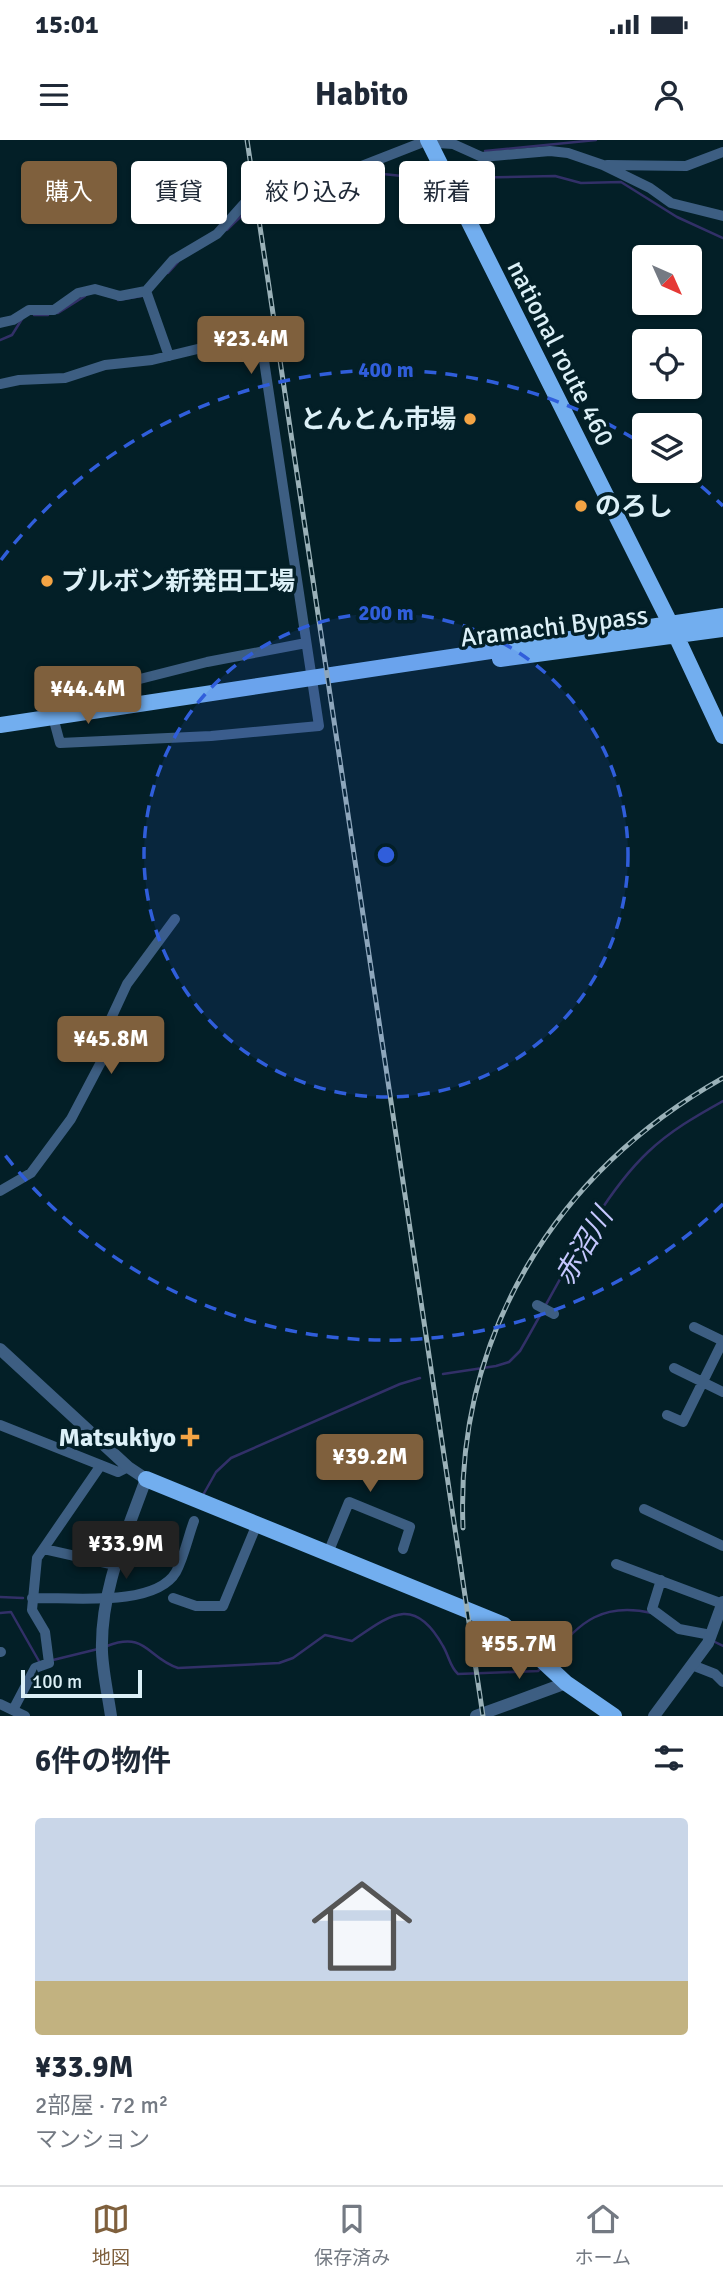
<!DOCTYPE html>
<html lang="ja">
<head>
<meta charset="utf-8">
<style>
  body { margin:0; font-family:Signika,"Noto Sans JP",sans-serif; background:#f2f2f3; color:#1f2937; height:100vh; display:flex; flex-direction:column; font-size:26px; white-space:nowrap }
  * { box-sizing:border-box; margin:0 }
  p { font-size:23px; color:#747a83 }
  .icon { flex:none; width:38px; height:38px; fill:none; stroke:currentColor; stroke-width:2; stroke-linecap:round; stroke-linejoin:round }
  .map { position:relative; height:1576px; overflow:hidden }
  .drawer { display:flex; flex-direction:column; background:#fff; flex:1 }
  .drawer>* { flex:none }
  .hud { position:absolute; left:21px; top:21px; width:682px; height:63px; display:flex; gap:14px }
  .needle { width:46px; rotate:135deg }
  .controls { position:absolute; left:632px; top:105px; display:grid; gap:14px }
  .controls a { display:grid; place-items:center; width:70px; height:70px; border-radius:7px; background:#fff; box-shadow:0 2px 5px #0004; font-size:35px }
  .scale { position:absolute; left:21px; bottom:18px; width:121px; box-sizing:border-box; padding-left:7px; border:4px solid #dcf0f7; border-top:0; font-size:19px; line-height:24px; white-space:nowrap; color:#dcf0f7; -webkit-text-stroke:5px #031f27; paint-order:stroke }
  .price { position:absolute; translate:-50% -60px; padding:0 16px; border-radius:7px; background:#7f603d; color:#fff; font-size:23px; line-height:46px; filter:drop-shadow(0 2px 4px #0008) }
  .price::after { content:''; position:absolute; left:50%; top:42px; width:21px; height:16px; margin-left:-10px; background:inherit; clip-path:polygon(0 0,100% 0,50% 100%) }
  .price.selected { background:#222; color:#fff }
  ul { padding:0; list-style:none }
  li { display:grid; align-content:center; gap:14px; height:371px; padding:0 35px }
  li span { display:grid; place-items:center; height:217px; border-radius:7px; color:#555 }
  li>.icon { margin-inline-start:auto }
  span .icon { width:126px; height:126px; fill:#fffc; stroke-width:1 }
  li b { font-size:30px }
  h2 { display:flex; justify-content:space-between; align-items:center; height:84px; padding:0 35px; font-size:30px }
  .chip { padding:0 24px; border-radius:7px; background:#fff; box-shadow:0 2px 5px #0004; font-size:24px; line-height:63px }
  .chip.selected { background:#7f603d; color:#fff }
  .status { display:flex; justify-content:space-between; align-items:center; height:49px; padding:0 35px; background:#fff; direction:ltr }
  .status svg { height:19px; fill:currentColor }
  header { display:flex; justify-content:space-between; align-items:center; height:91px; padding:0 35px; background:#fff; font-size:32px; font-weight:800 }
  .tab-bar { display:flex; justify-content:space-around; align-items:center; height:98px; border-top:2px solid #e0e1e3; background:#fff; font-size:19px; color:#747a83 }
  .tab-bar a { display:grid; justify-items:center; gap:4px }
  .tab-bar .selected { color:#7f603d }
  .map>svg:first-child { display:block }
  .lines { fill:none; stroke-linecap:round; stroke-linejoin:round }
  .stream { stroke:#323068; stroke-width:2.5 }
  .minor { stroke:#3d5e82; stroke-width:10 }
  .tertiary { stroke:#3d5e82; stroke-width:12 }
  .trunk { stroke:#72aeef; stroke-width:16 }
  .rail-casing { stroke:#9ab1b8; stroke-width:5 }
  .rail { stroke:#031f27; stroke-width:2.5; stroke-dasharray:8; stroke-linecap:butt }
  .ring { fill:none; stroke:#305edb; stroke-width:3.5; stroke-dasharray:12 9 }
  .poi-dot { fill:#f4a444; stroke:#031f27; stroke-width:2.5 }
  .labels { text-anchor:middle; stroke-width:7; stroke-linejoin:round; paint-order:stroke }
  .street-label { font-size:26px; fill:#dcf0f7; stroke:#031f27 }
  .poi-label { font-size:26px; font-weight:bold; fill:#dcf0f7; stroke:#031f27; text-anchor:end }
  .water-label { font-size:28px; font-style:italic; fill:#c5c8fe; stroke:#031f27 }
  .centre { fill:#305edb; stroke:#031f27; stroke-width:3.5 }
  .ring-label { font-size:21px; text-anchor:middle; font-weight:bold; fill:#305edb; stroke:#031f27; stroke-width:7; stroke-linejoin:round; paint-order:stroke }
</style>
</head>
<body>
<div class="status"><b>15:01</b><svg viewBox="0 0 49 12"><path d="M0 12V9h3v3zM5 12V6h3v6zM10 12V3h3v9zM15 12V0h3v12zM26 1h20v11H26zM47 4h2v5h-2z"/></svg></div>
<header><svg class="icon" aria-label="menu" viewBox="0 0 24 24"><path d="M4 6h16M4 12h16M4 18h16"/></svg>Habito<svg class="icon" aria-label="person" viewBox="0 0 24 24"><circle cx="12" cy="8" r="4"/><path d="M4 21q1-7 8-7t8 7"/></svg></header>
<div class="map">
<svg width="723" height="1576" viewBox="0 0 723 1576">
  <rect width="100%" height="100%" fill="#031f27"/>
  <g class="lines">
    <path class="stream" d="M485,11L596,0
      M319,38L331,46L383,34L431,39
      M456,38L555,36L581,43L621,42L677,77L723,98
      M227,90C251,65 277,46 312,39
      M168,133L178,122
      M118,160L142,156
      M58,173L85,156
      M34,175H48
      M0,200L12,195L22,179
      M443,1234L496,1226L509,1222L520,1211C556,1150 597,1060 648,1012C670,991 696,976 723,961
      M203,1355L216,1332L231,1318L400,1244L420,1238
      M0,1457L23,1458
      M0,1473L11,1472L40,1523
      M713,1501L723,1506
      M107,1506C147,1491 147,1518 178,1528L279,1523L293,1518L325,1495L352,1501C390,1475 414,1454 443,1506C449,1516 450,1527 458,1534L538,1531L541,1528
      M551,1518C579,1481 604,1462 652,1473
      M53,1520L98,1509"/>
    <path class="minor" d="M607,25L686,26L723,12
      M146,151L169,216
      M0,183L13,180L29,170H54L78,153L95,149L120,156L146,151L173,120L217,94L250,57L291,37L349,31L423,2L453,4L482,17L550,11L568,13L603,25L650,48L671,63L723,76
      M0,244L19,240L65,238L105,225L152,220L260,194L319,586L211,596L60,603L49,562L207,522L306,503
      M0,1051L31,1033L71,979L101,922L107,887L127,844L175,779
      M537,1165L554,1174
      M674,1228L723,1252
      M667,1275L683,1282L723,1201L694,1187
      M0,1285L118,1332L128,1327
      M644,1369L723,1406
      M44,1409L115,1425
      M328,1413L349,1362L410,1387L403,1409
      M616,1424L723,1464
      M661,1440L652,1469L679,1489L711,1495
      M32,1458C69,1457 155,1468 176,1432C184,1417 188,1397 194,1381
      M173,1458L196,1466H223L257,1384
      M0,1512H1
      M692,1525L715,1534L723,1542
      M0,1564L25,1576
      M13,1570L35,1528L49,1523L45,1492L32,1470L37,1418L101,1325"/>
    <path class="tertiary" d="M0,1209L128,1327L146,1339C126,1395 100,1451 102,1512C103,1533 108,1555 111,1576
      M476,1576L566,1543
      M654,1576L708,1503L723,1462"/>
    <path class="trunk" d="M428,0L671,485L723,596
      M500,519L723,489
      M0,585L723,476
      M146,1339L504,1485L566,1543L614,1576"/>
    <defs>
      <path id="rail" d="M247,0L483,1576
        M463,1388C455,1195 556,1032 723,938"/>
    </defs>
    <use href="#rail" class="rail-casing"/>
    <use href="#rail" class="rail"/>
  </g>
  <circle cx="386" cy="715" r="242" fill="#305edb" fill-opacity=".12"/>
  <g class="ring">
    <circle cx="386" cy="715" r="242"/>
    <path d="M723 1064A485 485 0 0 1 1 1010M1 420A485 485 0 0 1 643 304M685 333A485 485 0 0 1 723 366"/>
  </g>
  <g class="poi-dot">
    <circle cx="470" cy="279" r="7"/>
    <circle cx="581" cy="366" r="7"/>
    <circle cx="47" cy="441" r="7"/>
    <path d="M186.5 1286.5h7v7h7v7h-7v7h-7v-7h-7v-7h7z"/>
  </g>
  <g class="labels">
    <g class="street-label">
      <text transform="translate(561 213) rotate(63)" y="9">national route 460</text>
      <text transform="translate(554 486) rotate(-7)" y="9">Aramachi Bypass</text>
    </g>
    <g class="poi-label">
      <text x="456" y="288">とんとん市場</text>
      <text x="595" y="375" text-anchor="start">のろし</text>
      <text x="61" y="450" text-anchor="start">ブルボン新発田工場</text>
      <text x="176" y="1306">Matsukiyo</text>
    </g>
    <g class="water-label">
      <text transform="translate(583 1106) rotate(-59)" y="10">赤沼川</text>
    </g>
  </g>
  <circle cx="386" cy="715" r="10" class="centre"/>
  <g class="ring-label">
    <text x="386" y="237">400 m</text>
    <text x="386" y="480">200 m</text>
  </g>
</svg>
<div class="controls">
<a><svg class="needle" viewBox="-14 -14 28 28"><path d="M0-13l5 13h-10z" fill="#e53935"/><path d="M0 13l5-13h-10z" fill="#747a83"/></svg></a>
<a><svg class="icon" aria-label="locate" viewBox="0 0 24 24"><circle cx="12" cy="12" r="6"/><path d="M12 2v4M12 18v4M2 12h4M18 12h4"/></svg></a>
<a><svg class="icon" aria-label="layers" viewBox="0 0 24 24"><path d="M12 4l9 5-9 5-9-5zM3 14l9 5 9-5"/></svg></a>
</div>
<div class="scale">100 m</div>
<b class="price" style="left:251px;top:236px">¥23.4M</b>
<b class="price" style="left:88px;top:586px">¥44.4M</b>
<b class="price" style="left:111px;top:936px">¥45.8M</b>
<b class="price" style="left:370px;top:1354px">¥39.2M</b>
<b class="price selected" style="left:126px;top:1441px">¥33.9M</b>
<b class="price" style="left:519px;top:1541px">¥55.7M</b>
<div class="hud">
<a class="chip selected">購入</a>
<a class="chip">賃貸</a>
<a class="chip">絞り込み</a>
<a class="chip">新着</a>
</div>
</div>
<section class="drawer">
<h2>6件の物件<svg class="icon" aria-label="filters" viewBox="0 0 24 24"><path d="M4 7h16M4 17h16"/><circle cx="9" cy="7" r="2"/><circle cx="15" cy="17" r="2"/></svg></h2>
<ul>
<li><span style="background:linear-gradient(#c9d6e8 75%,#c2b280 0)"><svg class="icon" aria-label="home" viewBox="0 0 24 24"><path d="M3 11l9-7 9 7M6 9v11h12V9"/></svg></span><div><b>¥33.9M</b><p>2部屋 · 72 m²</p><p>マンション</p></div></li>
</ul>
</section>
<nav class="tab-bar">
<a class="selected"><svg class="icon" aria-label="map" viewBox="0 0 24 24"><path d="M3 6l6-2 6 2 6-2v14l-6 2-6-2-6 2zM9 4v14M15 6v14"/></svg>地図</a>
<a><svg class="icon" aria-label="saved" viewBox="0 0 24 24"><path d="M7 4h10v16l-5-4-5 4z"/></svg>保存済み</a>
<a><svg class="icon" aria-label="home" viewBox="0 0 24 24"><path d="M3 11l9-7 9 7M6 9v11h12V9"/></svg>ホーム</a>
</nav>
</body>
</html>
